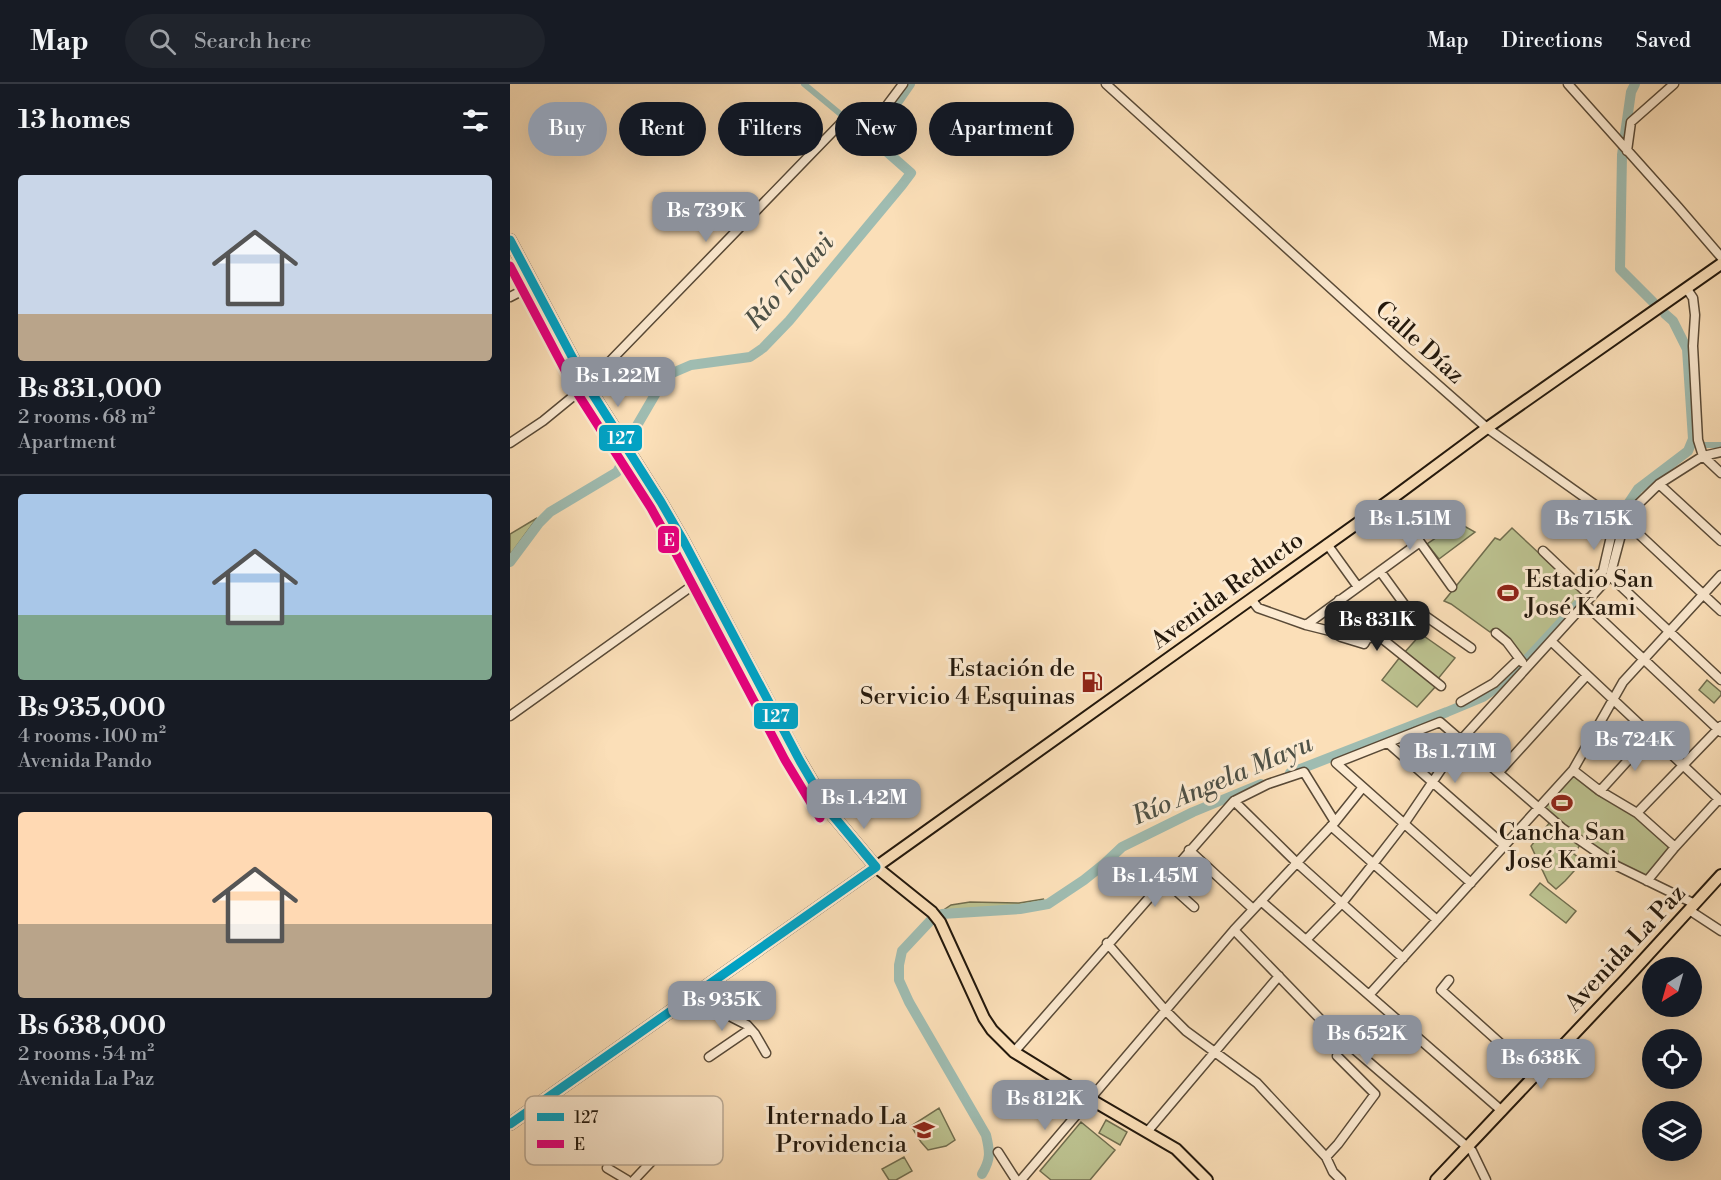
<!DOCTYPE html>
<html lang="en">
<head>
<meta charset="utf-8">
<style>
  body { margin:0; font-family:"Libre Bodoni",serif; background:#20242c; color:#f1f3f6; height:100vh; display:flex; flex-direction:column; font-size:22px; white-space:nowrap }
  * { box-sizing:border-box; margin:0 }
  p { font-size:20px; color:#9ea1a6 }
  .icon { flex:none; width:33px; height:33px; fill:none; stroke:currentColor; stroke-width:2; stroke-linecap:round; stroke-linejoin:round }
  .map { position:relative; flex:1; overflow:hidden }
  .sheet { display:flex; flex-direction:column; background:#171b24; width:510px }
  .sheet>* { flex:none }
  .guide { position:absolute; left:18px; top:18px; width:570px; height:54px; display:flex; gap:12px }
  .needle { width:39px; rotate:217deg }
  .controls { position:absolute; left:1132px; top:873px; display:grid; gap:12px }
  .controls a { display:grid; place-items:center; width:60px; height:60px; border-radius:50%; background:#171b24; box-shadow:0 6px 24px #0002; font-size:30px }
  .price { position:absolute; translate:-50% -51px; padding:0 14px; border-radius:12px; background:#8c9099; color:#fff; font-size:20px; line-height:39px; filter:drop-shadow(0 2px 3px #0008) }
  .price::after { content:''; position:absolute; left:50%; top:36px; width:18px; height:14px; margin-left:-9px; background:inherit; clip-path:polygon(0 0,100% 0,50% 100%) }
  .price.on { background:#222; color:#fff }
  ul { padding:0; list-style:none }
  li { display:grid; align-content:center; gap:12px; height:318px; padding:0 18px }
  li+li { border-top:2px solid #363941 }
  li span { display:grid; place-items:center; height:186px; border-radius:6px; color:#555 }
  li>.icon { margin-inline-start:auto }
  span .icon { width:108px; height:108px; fill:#fffc; stroke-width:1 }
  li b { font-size:26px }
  h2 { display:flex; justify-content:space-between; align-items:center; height:72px; padding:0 18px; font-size:26px }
  .pill { padding:0 21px; border-radius:27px; background:#171b24; box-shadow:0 6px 24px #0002; font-size:21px; line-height:54px }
  .pill.on { background:#8c9099; color:#fff }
  header { display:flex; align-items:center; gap:36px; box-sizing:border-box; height:84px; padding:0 30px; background:#171b24; border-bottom:2px solid #363941 }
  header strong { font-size:28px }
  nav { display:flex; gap:33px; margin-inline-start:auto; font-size:21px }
  .search { width:420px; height:54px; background:#20242c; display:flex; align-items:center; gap:15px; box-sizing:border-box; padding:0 21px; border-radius:33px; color:#9ea1a6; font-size:22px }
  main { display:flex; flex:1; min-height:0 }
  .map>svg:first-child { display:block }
  .green { fill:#bcc290; stroke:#706d4e; stroke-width:1.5 }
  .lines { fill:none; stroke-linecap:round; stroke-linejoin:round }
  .canal { stroke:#9fbcb1; stroke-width:6 }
  .river { stroke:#9fbcb1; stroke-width:10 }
  .minor-casing { stroke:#594a37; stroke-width:11 }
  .major-casing { stroke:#23180c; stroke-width:14 }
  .minor { stroke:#fcead1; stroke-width:8 }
  .major { stroke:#fbdfb8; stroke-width:10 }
  .bus-1-casing { stroke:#fcead1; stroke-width:14 }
  .bus-2-casing { stroke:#fcead1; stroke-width:14 }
  .bus-1 { stroke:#02a2c4; stroke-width:9 }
  .bus-2 { stroke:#e5007d; stroke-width:9 }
  .labels { text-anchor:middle; stroke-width:6; stroke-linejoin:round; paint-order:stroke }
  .street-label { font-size:24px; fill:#23180c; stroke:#fcead1 }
  .poi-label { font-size:24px; fill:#23180c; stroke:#fcead1; text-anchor:end }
  .water-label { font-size:26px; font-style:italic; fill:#4e5146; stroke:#fcead1 }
  .key { fill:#fcead1; stroke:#bbab96; stroke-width:1.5 }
  .key-label { font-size:16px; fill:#23180c }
  .line-badge { stroke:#fcead1; stroke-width:2 }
  .badge-label { font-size:16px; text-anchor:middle; font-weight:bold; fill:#fff }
</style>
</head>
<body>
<header>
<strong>Map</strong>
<div class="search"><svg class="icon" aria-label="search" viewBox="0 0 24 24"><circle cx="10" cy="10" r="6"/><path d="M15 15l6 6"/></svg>Search here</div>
<nav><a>Map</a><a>Directions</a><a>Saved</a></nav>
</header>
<main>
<section class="sheet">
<h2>13 homes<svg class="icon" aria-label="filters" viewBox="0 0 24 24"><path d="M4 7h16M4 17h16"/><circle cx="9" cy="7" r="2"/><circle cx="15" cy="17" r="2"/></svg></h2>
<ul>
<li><span style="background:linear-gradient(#c9d6e8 75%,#b9a48a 0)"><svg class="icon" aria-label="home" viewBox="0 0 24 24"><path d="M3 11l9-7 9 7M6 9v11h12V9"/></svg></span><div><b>Bs 831,000</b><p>2 rooms · 68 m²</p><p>Apartment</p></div></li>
<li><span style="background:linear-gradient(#a9c7e8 65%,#7fa58c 0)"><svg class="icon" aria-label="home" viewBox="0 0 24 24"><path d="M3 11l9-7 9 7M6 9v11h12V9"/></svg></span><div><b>Bs 935,000</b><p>4 rooms · 100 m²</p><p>Avenida Pando</p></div></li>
<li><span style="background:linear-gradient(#ffd9b3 60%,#b9a48a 0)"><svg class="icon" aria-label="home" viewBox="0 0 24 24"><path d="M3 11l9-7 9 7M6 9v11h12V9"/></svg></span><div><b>Bs 638,000</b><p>2 rooms · 54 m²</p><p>Avenida La Paz</p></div></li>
</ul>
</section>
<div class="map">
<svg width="1211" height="1096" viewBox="0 0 1211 1096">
  <rect width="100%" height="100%" fill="#fbdfb8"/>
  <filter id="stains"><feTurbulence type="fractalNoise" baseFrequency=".00333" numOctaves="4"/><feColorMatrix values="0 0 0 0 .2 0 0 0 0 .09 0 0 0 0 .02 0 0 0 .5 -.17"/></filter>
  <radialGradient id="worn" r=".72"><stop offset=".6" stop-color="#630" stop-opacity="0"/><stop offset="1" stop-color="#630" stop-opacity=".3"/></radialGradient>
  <path class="green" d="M914,425L938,433L965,448L929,475L917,460L933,449L921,432L905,443L899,436Z
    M27,434L0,471V450Z
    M1002,444L1064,502L1074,508L1079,505L1083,508L1017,579L1010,573L1005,565L983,545L980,548L941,520L934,517L985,454L990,456Z
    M911,550L945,574L927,596L894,569Z
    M890,573L926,602L907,623L872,596Z
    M1197,596L1211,608V611L1204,619L1189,606Z
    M1063,692L1086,710L1126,731L1158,762V765L1136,794C1099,775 1065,752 1034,724Z
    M1040,738L1070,761L1064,770L1073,777L1055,797L1046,805L1038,798L1021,762Z
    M1030,799L1066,827L1056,839L1020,811Z
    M534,815C517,827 454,825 429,829L441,821L460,818L509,819Z
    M824,932L843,949L833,960L814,943Z
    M429,1024L445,1056L436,1062L418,1066L411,1058L401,1042Z
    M596,1036L617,1048L610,1061L589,1049Z
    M571,1038L605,1066L580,1096H541L530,1087Z
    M394,1073L402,1087L386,1096H379L372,1085Z"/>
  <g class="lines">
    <path class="canal" d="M294,0L357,52L366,49
      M1194,361H1211"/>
    <path class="river" d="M1125,0L1121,8L1112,71L1110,185L1143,218
      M1110,432L1128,405L1178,367L1183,355L1177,265L1163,237L1155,230
      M0,478L29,439L40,428L107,388L122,360V350L150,302L160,290L181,281L240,273L253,264L279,237L392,101L401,89L368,60L366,49L400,0
      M1017,575L1096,490L1099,478
      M780,689L937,628L973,613L993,599L1008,583
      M432,830L510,825L538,820L574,796L594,780L612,763L683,728L751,700
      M422,835L392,867L389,881V896L399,918L476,1051C480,1068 481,1075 472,1090"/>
    <defs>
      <path id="minor" d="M596,0L893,270L977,344L1105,435L1117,439L1211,527
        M1058,0L1168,123L1211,173
        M1117,67L1121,38L1164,0
        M1177,205L1183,214L1185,231L1183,262L1188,356L1193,372L1211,389
        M0,213L23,201
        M0,359L33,337L77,301L334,36L341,31L357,42L363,40L393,0
        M1149,400L1211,457
        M880,416L942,503
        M817,460L848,503
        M1033,467L1074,506L1093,487L1105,435
        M870,487L902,531H914L961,564
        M1100,492L1211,596
        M741,515L748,524L796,541L820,547L831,553L854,560L857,555
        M829,516L857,555L866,552L870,553L931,602
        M1075,520L1211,648
        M796,541L910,458
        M986,549L997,558L1012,578
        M1041,557L1211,717
        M951,618L984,599L1009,575
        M0,632L193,494
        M878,659L994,761
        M1063,686L1090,707L1127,729L1165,763
        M989,688L1077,591
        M1090,707L1141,651
        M724,717L786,778L893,874
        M1127,729L1211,642
        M821,742L927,836
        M679,766L743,825
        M653,795L684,823
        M1137,797L1165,763L1209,715
        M961,799L826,679L930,638L1052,744L1107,782L1185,820
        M751,817L992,1027
        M1179,826L1211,847
        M724,846L812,937
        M796,856L832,819L863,780L894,740L951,656L1100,492L1116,432L1149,400L1193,372L1211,368
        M597,859L656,927L676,947L747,999L816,1073L823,1088L831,1096
        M939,896L931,906L1019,985
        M178,907L182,913L237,941L245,950L256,969
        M859,911L1063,686L1113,598L1211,491
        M838,960L962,1067L976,1096
        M504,968L724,717L758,700L794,688L825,738
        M199,973L240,945
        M637,1048L769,892
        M488,1068L506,1096
        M816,1073L828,1060L865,1010L827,972
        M97,1084L117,1096
        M124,1096L141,1078
        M511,1096L724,846L825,738L853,703"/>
      <path id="major" d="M0,156L77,301L151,418L173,456L286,670L320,728L366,783L422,828L430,838L474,934L482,946L504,968L580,1015L666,1065L697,1096
        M0,1040L366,783L880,416L977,344L1211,180
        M926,1096L1115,896L1211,791"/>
    </defs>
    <use href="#minor" class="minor-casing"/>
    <use href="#major" class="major-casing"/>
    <use href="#minor" class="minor"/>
    <use href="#major" class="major"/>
    <defs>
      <path id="bus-1" d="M0,156L77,301L151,418L173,456L290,677L320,728L366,783
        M0,1040L366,783"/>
      <path id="bus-2" d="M0,182L66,307L141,424L162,462L275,676L310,734"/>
    </defs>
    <use href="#bus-1" class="bus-1-casing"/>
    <use href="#bus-2" class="bus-2-casing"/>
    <use href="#bus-1" class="bus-1"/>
    <use href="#bus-2" class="bus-2"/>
  </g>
  <defs>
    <symbol id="stadium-bare" viewBox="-9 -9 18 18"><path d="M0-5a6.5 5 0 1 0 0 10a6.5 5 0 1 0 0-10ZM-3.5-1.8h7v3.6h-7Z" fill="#8f2418" stroke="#fcead1" stroke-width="2.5" paint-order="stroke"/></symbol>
    <symbol id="fuel-bare" viewBox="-9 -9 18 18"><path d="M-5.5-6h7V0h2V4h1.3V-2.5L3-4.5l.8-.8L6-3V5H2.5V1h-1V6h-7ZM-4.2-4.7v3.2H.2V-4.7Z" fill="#8f2418" stroke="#fcead1" stroke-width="2.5" paint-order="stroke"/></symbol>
    <symbol id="school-bare" viewBox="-9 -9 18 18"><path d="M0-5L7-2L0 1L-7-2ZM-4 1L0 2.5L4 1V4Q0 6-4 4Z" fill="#8f2418" stroke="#fcead1" stroke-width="2.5" paint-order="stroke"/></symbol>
  </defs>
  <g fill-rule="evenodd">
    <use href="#stadium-bare" x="983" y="494" width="30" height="30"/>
    <use href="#fuel-bare" x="567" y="583" width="30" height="30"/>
    <use href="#stadium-bare" x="1037" y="704" width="30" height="30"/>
    <use href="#school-bare" x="399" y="1031" width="30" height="30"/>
  </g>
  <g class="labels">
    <g class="street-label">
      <text transform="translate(910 258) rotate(42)" y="8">Calle Díaz</text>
      <text transform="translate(717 506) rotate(-36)" y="8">Avenida Reducto</text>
      <text transform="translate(1115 864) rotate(-47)" y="8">Avenida La Paz</text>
    </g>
    <g class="poi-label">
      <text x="1015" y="503" text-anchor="start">Estadio San<tspan x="1015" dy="28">José Kami</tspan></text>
      <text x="565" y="592">Estación de<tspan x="565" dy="28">Servicio 4 Esquinas</tspan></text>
      <text x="1052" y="756" text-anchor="middle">Cancha San<tspan x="1052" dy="28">José Kami</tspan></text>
      <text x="397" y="1040">Internado La<tspan x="397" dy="28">Providencia</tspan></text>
    </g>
    <g class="water-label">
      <text transform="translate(279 197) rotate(-48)" y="9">Río Tolavi</text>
      <text transform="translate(712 695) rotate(-23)" y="9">Río Angela Mayu</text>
    </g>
  </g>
  <rect x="15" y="1012" width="198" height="69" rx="9" class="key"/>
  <rect x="27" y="1029" width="27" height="8" fill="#02a2c4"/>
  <rect x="27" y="1056" width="27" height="8" fill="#e5007d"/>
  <g class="key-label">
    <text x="64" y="1039">127</text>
    <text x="64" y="1066">E</text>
  </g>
  <g class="line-badge">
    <rect x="88" y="340" width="45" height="28" rx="6" fill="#02a2c4"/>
    <rect x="147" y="441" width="23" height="29" rx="6" fill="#e5007d"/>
    <rect x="243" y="618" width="46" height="28" rx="6" fill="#02a2c4"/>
  </g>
  <g class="badge-label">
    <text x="111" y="360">127</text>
    <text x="159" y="462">E</text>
    <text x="266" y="638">127</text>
  </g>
  <rect width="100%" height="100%" filter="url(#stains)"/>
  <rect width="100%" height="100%" fill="url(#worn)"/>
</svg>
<div class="controls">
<a><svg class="needle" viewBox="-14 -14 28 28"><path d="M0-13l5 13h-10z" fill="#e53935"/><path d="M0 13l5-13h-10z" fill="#9ea1a6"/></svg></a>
<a><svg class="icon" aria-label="locate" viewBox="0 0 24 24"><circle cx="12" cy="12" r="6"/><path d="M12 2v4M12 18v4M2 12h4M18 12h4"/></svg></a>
<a><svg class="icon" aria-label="layers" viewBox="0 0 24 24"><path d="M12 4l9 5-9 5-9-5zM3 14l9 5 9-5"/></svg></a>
</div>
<b class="price" style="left:196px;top:159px">Bs 739K</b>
<b class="price" style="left:108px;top:324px">Bs 1.22M</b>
<b class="price" style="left:900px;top:467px">Bs 1.51M</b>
<b class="price" style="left:1084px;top:467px">Bs 715K</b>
<b class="price on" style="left:867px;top:568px">Bs 831K</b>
<b class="price" style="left:1125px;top:688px">Bs 724K</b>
<b class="price" style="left:945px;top:700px">Bs 1.71M</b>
<b class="price" style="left:354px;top:746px">Bs 1.42M</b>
<b class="price" style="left:645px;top:824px">Bs 1.45M</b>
<b class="price" style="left:212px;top:948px">Bs 935K</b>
<b class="price" style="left:857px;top:982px">Bs 652K</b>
<b class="price" style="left:1031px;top:1006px">Bs 638K</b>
<b class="price" style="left:535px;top:1047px">Bs 812K</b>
<div class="guide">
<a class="pill on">Buy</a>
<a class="pill">Rent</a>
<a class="pill">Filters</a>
<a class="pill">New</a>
<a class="pill">Apartment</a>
</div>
</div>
</main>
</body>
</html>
